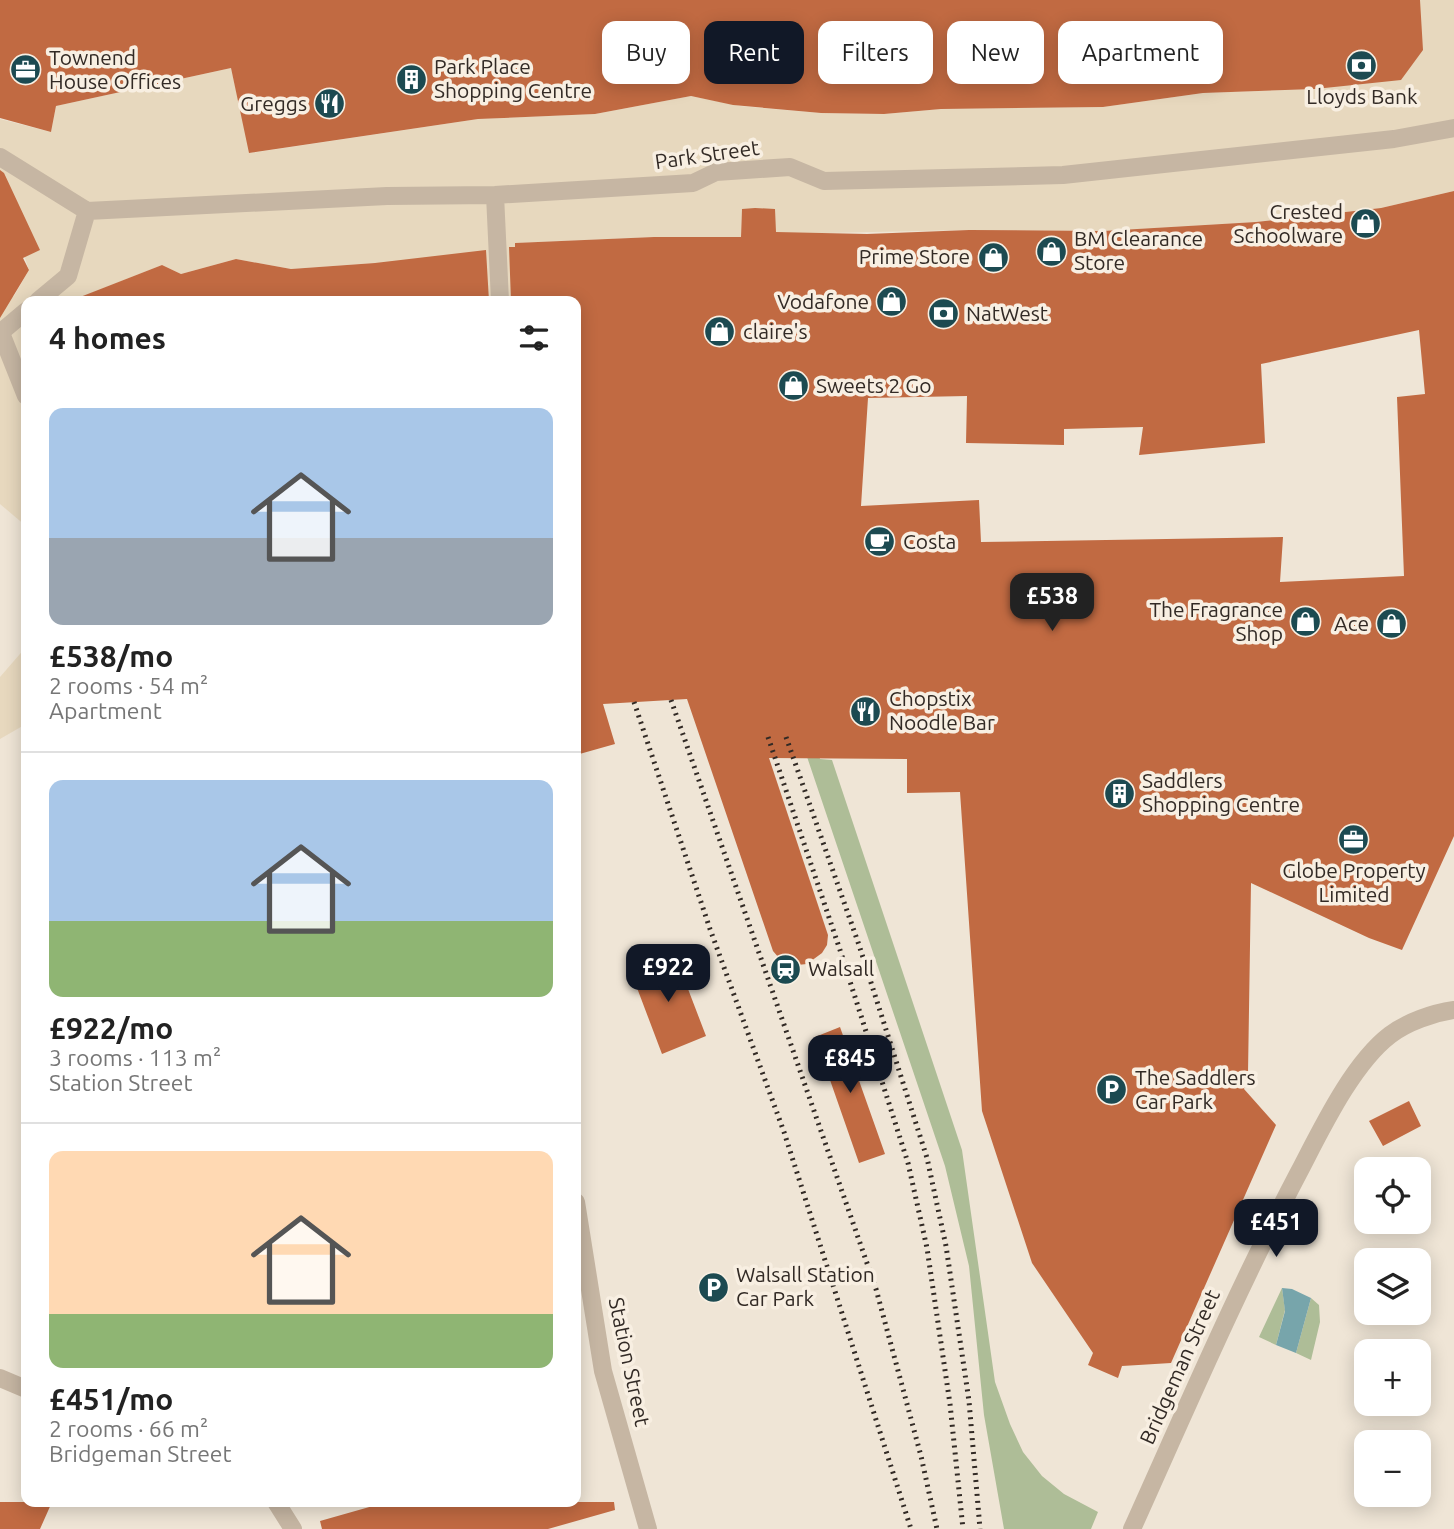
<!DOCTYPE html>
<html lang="en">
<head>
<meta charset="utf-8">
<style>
  body { margin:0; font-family:Ubuntu,sans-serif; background:#f6f6f6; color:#222; height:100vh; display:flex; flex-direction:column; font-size:26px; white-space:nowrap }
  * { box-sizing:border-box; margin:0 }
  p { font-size:23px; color:#767676 }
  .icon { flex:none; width:38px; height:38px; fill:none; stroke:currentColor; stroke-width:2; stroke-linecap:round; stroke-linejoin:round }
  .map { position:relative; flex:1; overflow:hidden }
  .panel { position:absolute; left:21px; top:296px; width:560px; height:1211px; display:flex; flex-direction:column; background:#fff; border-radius:14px; box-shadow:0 4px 18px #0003 }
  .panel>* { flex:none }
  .banner { position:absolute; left:602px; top:21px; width:665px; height:63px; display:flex; gap:14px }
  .tools { position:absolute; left:1354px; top:1157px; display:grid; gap:14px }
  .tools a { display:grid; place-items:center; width:77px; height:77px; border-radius:14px; background:#fff; box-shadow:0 4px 18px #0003; font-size:35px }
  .price { position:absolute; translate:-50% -60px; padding:0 16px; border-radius:14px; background:#111827; color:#fff; font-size:23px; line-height:46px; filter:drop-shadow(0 2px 4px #0008) }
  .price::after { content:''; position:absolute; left:50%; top:42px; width:21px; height:16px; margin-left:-10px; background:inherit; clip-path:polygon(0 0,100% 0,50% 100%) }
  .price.current { background:#222; color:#fff }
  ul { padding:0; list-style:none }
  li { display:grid; align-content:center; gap:14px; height:371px; padding:0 28px }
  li+li { border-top:2px solid #e0e0e0 }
  li span { display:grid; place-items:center; height:217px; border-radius:14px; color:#555 }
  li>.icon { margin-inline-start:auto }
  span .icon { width:126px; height:126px; fill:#fffc; stroke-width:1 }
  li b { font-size:30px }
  h2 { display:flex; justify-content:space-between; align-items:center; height:84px; padding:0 28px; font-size:30px }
  .tag { padding:0 24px; border-radius:14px; background:#fff; box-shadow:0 4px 18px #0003; font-size:24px; line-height:63px }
  .tag.current { background:#111827; color:#fff }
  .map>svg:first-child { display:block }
  .green { fill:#aebd97 }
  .plaza { fill:#e7d8be }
  .water { fill:#77a5ab }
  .building { fill:#c16a42; fill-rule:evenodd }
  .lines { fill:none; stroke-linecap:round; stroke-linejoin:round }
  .pedestrian { stroke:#c6b6a3; stroke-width:18 }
  .minor { stroke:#c6b6a3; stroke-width:18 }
  .tertiary { stroke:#c6b6a3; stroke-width:18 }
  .rail { stroke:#322a25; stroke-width:5; stroke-dasharray:2 5; stroke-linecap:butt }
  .labels { text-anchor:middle; stroke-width:7; stroke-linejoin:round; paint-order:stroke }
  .poi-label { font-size:21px; fill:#322a25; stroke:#f8efe2; text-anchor:start }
  .street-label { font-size:21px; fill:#322a25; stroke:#f8efe2 }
</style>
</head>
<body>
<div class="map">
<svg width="1454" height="1529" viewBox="0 0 1454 1529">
  <rect width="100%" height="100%" fill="#efe5d6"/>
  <path class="green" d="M814,735L820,759L832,760L962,1150L995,1382L1010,1424L1023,1452L1042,1476L1064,1494L1098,1512L1091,1529H1004L984,1415L969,1266L945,1166L800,736Z
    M1282,1288L1285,1310L1276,1345L1259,1337Z
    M1311,1298L1319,1305L1320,1322L1311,1360L1296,1353Z"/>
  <path class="plaza" d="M1420,0H1454V191L1381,208L1256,222L1103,231L969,230L776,234L742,209L741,237H654L516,243L518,301H471L375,263L291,269L236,259L181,274L162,265L71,301H26V526L0,504V303L14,296L29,270L0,185V119L51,132L56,106L231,68L250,153L478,119L595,114L691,96L740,106L821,113L884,114L941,109L1103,107L1203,93L1315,89L1420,24Z
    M26,647V724L0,739V677Z"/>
  <path class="water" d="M1282,1288L1292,1289L1311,1298L1296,1353L1276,1345L1285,1311Z"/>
  <path class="building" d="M0,0H1420L1423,50L1401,80L1315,89L1203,93L1103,107L941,109L884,114L821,113L733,105L691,96L595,114L478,119L249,153L231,68L56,106L51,132L0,118Z
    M0,170L4,173L40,250L23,258L29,270L0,318Z
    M1454,191V836L1402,950L1369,938L1251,883L1248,1073L1244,1089L1276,1125L1171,1363L1122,1366L1118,1378L1088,1365L1093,1353L1032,1263L982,1111L960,792L907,793V759L769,758L828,935L827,945L822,953L807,964L797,965L779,958L773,951L687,699L603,704L615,744L576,755V301H511L509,247H515V243L654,237H741L742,209L755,208L775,209L776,232L867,234L969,230L1103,231L1256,222L1381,208ZM1419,330L1425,394L1397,397L1404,576L1280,582L1283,537L981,542L979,500L861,506L868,398L967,396L966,443L1064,445V429L1143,427L1139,455L1265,443L1261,364Z
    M486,250L489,301H76L75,299L162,265L181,274L236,259L291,269L375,263Z
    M675,955L706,1036L662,1054L631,972Z
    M840,1027L885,1154L859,1163L815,1037Z
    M1409,1101L1421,1126L1383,1146L1369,1121Z
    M0,1502H52L40,1529H0Z
    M387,1502H614L615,1510L548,1529H322L320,1521Z"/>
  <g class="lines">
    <path class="pedestrian" d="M0,157L87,211L387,196L495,195L693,183L716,172L790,167L824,181L1063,175L1394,139L1454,128
      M495,195L500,301
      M38,301L68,276L87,211
      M0,333L26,311
      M1,333L26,396"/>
    <path class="minor" d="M576,1202L603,1371L648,1529
      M0,1378L26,1389
      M276,1502L293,1529"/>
    <path class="tertiary" d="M1132,1529C1186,1409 1238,1288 1299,1172C1321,1130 1352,1064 1390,1035C1407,1022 1433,1013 1454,1010"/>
    <path class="rail" d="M671,700L876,1289L921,1456L937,1529
      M634,702L710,929L784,1132L911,1529
      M768,737L840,950L908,1163L927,1248L950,1404L963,1529
      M786,737L859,945L927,1158L946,1246L969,1401L980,1529"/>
  </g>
  <defs>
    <symbol id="bank-disc" viewBox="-11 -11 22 22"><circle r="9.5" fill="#1c4a51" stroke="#f8efe2"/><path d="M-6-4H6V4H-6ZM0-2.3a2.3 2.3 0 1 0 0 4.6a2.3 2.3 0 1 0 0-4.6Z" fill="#fff"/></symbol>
    <symbol id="office-disc" viewBox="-11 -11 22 22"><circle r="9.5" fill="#1c4a51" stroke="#f8efe2"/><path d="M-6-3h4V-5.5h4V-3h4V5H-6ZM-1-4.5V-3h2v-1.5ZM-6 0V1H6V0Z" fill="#fff"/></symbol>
    <symbol id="building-disc" viewBox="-11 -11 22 22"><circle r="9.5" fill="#1c4a51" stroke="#f8efe2"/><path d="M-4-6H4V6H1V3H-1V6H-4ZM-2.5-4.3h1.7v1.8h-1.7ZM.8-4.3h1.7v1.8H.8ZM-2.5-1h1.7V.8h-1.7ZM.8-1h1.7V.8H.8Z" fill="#fff"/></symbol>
    <symbol id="restaurant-disc" viewBox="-11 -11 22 22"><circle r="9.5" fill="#1c4a51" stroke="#f8efe2"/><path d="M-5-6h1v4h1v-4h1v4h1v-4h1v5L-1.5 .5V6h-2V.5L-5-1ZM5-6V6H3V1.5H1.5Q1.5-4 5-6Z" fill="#fff"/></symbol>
    <symbol id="shop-disc" viewBox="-11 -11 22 22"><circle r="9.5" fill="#1c4a51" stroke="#f8efe2"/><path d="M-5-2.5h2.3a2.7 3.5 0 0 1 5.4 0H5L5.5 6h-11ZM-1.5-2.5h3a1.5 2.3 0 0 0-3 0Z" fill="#fff"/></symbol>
    <symbol id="cafe-disc" viewBox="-11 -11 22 22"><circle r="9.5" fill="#1c4a51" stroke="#f8efe2"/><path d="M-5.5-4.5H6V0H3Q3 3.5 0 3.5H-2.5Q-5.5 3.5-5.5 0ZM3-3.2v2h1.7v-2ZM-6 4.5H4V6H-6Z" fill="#fff"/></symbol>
    <symbol id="station-disc" viewBox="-11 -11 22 22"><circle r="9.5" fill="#1c4a51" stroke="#f8efe2"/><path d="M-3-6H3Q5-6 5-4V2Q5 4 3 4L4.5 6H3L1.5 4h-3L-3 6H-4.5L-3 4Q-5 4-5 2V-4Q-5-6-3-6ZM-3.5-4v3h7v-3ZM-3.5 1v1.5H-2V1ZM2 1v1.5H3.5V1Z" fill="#fff"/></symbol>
    <symbol id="parking-disc" viewBox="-11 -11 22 22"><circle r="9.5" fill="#1c4a51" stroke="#f8efe2"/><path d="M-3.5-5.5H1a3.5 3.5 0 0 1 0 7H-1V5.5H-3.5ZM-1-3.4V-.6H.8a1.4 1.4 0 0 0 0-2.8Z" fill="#fff"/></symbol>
  </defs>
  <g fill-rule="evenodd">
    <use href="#bank-disc" x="1344" y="48" width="35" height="35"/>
    <use href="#office-disc" x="8" y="52" width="35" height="35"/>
    <use href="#building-disc" x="394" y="62" width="35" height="35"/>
    <use href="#restaurant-disc" x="312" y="86" width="35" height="35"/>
    <use href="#shop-disc" x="1348" y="206" width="35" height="35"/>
    <use href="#shop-disc" x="1034" y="234" width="35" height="35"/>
    <use href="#shop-disc" x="976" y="240" width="35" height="35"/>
    <use href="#shop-disc" x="874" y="284" width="35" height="35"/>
    <use href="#bank-disc" x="926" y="296" width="35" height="35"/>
    <use href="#shop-disc" x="702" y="314" width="35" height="35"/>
    <use href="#shop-disc" x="776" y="368" width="35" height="35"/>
    <use href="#cafe-disc" x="862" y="524" width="35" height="35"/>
    <use href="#shop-disc" x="1288" y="604" width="35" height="35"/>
    <use href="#shop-disc" x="1374" y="606" width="35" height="35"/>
    <use href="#restaurant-disc" x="848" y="694" width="35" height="35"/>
    <use href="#building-disc" x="1102" y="776" width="35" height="35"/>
    <use href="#office-disc" x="1336" y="822" width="35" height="35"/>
    <use href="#station-disc" x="768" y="952" width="35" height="35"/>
    <use href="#parking-disc" x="1094" y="1072" width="35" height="35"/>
    <use href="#parking-disc" x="696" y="1270" width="35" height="35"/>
  </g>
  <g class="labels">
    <g class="poi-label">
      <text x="49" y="65">Townend<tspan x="49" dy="24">House Offices</tspan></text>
      <text x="434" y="74">Park Place<tspan x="434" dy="24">Shopping Centre</tspan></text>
      <text x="1362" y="104" text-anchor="middle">Lloyds Bank</text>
      <text x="307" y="111" text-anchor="end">Greggs</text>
      <text x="1343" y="219" text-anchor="end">Crested<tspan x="1343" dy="24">Schoolware</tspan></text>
      <text x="1074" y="246">BM Clearance<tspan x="1074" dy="24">Store</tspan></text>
      <text x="970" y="264" text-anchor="end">Prime Store</text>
      <text x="869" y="309" text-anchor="end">Vodafone</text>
      <text x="966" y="321">NatWest</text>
      <text x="743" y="339">claire's</text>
      <text x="816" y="393">Sweets 2 Go</text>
      <text x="903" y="549">Costa</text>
      <text x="1283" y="617" text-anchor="end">The Fragrance<tspan x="1283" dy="24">Shop</tspan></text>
      <text x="1369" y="631" text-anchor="end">Ace</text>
      <text x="889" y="706">Chopstix<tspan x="889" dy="24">Noodle Bar</tspan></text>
      <text x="1142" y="788">Saddlers<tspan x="1142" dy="24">Shopping Centre</tspan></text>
      <text x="1354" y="878" text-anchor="middle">Globe Property<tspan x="1354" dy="24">Limited</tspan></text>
      <text x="808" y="976">Walsall</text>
      <text x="1135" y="1085">The Saddlers<tspan x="1135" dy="24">Car Park</tspan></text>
      <text x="736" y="1282">Walsall Station<tspan x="736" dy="24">Car Park</tspan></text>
    </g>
    <g class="street-label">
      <text transform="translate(707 155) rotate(-8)" y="7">Park Street</text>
      <text transform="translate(629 1362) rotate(78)" y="7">Station Street</text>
      <text transform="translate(1180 1367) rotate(-66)" y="7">Bridgeman Street</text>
    </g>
  </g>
</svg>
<div class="tools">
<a><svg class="icon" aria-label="locate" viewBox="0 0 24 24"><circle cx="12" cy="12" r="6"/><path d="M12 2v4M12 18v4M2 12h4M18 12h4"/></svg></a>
<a><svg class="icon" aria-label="layers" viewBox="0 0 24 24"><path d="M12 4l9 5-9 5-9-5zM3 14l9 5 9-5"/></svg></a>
<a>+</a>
<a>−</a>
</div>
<b class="price current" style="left:1052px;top:633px">£538</b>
<b class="price" style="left:668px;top:1004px">£922</b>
<b class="price" style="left:850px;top:1095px">£845</b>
<b class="price" style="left:1276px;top:1259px">£451</b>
<div class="banner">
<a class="tag">Buy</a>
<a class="tag current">Rent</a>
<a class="tag">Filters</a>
<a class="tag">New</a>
<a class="tag">Apartment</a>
</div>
<section class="panel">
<h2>4 homes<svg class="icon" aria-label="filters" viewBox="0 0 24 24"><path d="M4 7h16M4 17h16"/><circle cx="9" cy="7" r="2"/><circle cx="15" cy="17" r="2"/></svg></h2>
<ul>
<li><span style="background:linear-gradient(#a9c7e8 60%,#9aa5b1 0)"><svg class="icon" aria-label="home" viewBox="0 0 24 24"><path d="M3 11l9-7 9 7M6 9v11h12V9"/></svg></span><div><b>£538/mo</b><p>2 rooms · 54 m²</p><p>Apartment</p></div></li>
<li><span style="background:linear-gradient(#a9c7e8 65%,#8fb573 0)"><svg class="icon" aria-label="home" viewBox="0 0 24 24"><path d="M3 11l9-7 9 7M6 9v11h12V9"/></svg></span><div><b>£922/mo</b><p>3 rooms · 113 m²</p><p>Station Street</p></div></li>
<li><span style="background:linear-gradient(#ffd9b3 75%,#8fb573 0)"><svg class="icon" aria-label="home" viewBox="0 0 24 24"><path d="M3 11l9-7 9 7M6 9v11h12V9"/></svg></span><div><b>£451/mo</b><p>2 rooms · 66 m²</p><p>Bridgeman Street</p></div></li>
</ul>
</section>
</div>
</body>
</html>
